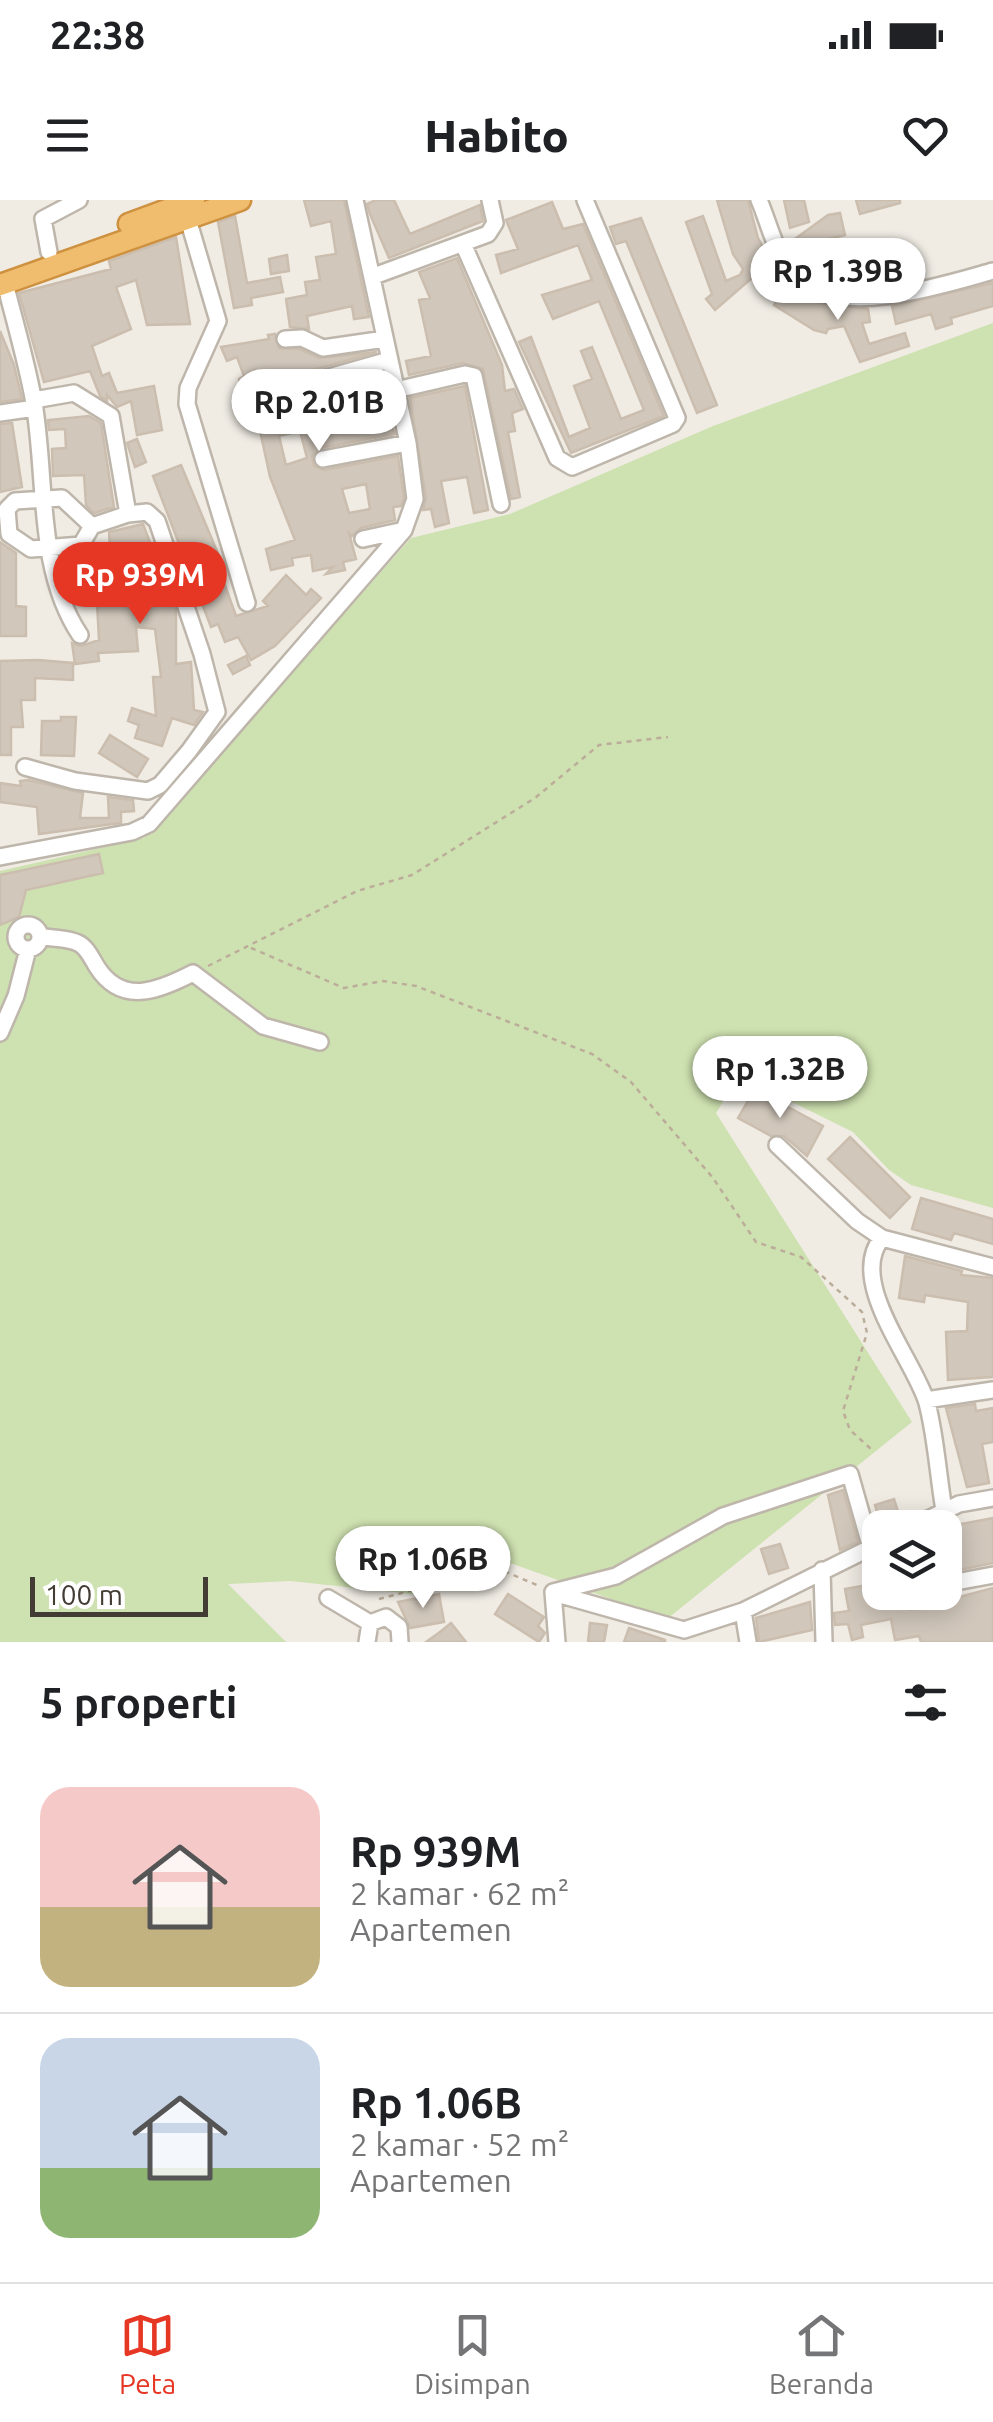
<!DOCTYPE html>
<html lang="id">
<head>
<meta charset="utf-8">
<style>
  body { margin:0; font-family:Ubuntu,sans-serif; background:#f2f2f2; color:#202124; height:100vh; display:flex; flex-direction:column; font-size:38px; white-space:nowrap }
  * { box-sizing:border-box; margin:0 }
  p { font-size:32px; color:#757577 }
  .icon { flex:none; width:55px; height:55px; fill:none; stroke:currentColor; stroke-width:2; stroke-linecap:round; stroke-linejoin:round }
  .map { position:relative; height:1442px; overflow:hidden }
  .side { display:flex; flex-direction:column; background:#fff; flex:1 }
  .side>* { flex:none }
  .buttons { position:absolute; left:862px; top:1310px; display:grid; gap:20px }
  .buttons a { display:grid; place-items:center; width:100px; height:100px; border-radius:20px; background:#fff; box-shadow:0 5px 25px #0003; font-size:50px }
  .scale { position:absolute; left:30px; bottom:25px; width:178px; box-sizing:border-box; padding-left:10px; border:5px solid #423c35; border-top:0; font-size:28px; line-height:35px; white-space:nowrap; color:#423c35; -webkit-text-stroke:8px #fff; paint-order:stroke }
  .price { position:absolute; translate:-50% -85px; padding:0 22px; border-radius:35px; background:#fff; color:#222; font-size:32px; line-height:65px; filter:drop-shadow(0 2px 5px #0008) }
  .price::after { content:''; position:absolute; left:50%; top:60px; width:30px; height:22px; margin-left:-15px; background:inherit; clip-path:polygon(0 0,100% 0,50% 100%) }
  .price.on { background:#e63725; color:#fff }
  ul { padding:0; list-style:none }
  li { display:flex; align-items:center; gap:30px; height:250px; padding:0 40px }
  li+li { border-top:2px solid #e0e0e0 }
  li span { display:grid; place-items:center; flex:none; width:280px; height:200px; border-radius:30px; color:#555 }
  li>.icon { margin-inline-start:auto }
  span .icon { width:120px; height:120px; fill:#fffc; stroke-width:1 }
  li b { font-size:42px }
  h2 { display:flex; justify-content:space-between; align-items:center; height:120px; padding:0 40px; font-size:42px }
  .status { display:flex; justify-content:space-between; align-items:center; height:70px; padding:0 50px; background:#fff; direction:ltr }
  .status svg { height:28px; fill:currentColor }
  header { display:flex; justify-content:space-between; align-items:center; height:130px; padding:0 40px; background:#fff; font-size:45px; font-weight:800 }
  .tab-bar { display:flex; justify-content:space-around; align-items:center; height:140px; border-top:2px solid #e0e0e0; background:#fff; font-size:28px; color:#757577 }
  .tab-bar a { display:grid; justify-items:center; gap:5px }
  .tab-bar .on { color:#e63725 }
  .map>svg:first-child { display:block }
  .green { fill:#cee1b0 }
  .building { fill:#d1c7bb; stroke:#cbbeaf; stroke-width:2.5; fill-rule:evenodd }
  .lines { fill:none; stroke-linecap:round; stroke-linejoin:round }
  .minor-casing { stroke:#beb6ab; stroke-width:20 }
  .highway-casing { stroke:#ce9140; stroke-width:25 }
  .path { stroke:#bbad9a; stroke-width:2.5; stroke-dasharray:5 5; stroke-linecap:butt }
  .minor { stroke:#fff; stroke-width:15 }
  .highway { stroke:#f0bd6f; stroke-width:20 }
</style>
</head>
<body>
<div class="status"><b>22:38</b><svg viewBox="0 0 49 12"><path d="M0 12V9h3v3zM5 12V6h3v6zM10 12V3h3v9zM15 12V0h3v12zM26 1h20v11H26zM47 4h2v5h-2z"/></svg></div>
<header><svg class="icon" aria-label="menu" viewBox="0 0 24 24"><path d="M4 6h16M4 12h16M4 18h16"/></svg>Habito<svg class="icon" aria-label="heart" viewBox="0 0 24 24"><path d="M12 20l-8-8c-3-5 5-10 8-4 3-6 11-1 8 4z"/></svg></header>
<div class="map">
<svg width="993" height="1442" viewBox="0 0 993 1442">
  <rect width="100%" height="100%" fill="#f0ece4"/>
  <path class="green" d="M993,123V1008L911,985L889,970L853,932L739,876L716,913L912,1222L667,1419L493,1357L422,1395L290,1381L228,1384L286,1442H0V671L144,638L411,338L510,314L713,226Z"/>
  <path class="building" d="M304,0H344L369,117L354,119L352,106L307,116L309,129L290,127L286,99L307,95L305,82L320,80L316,57L336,54L331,21L311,26Z
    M376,0H394L410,34L480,5L483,21L389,58L370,14L367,4Z
    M717,0H748L758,38L778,74L766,81L760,71L715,110L706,99L712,94L686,22L703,16L726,81L740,75L743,69L733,54Z
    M784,0H804L809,22L790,28Z
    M856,0H900V3L860,14Z
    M552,2L563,29L583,24L664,216L571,253L519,142L531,137L569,237L590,228L574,186L592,179L581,151L592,147L621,219L644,210L599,101L553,119L542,95L592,80L578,45L501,73L496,55L518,49L506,20Z
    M840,13L845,35L789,48L788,44L828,15Z
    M235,16L247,83L280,77L283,92L251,98L252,105L234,108L218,22Z
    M641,18L717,205L697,213L626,41L616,44L610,27Z
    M176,37L190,124L147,125L136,80L116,87L131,129L92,146L102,176L109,173L117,193L154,186L162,230L137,235L131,201L117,207L107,195V201L100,196L90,171L44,182L19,93L111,69L109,61Z
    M287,55L289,71L271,74L269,59Z
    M457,58L502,165L505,191L514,189L523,209L512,213L515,231L508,232L520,297L511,299L483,169L463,163L409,175L406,161L431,156L419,100L430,98L419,72Z
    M993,83V106L951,118L952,124L936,129L931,114L896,124L892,106Z
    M786,86L819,103L868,109L870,122L862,123L869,144L905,133L909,146L860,162L844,126L828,129L826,133L814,130L774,105Z
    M0,131L14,165L22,199L0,202Z
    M275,134L279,148L300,149L319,158L377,152L273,181L265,190L268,199L278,203L381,174L386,214L395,234L321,248L312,256L314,266L324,270L398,256L404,298L401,306L393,307L395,320L361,328L352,336L349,333L356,359L343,362L345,370L326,374L333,367L313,371L311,355L292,358L293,365L271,370L266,349L295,340L270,277L259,226L243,196L239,179L244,176L237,157L227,161L221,147L269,139L268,135ZM300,231L307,258L286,265L279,236ZM366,284L370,309L349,313L342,289Z
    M465,186L488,310L474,313L467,277L441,281L449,323L435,327L431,309L423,310L426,298L410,198Z
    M89,216L101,223L114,307L94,313L86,305L84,275L53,276L52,249L66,248L65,229L49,230L48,220Z
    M12,223L22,287L0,292V224Z
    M137,239L146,262L135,267L127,243Z
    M181,265L221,361L217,363L236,416L268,406L263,401L286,375L306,395L311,389L321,398L275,446L251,460L238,437L225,442L218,424L211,427L153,276Z
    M143,324L176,412V464L191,462L194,510L203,512L194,525L172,518L162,546L135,538L139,525L128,521L132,508L156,516L153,477H161L155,429L136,427L138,451L98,453L99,461L75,464L72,443L81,446L99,440L94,348L110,347L109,332Z
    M0,342L16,353V406L26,407V436H0Z
    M246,456L250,465L233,474L228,465Z
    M38,460L73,463V480L35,478V500H21L23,527H11V555H0V461Z
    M61,517H76L74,556L41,555L42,521H61Z
    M110,535L148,559L137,577L99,553Z
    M28,580L83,593L80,618H109L108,597L133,600L134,611L121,612V623L39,634L37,607L0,602V583L21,586L20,581Z
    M99,654L103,673L26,690L19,717L0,725V675Z
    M755,889L823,926L807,956L784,936H771L738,918Z
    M850,937L910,997L890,1018L828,959Z
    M921,998L993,1019V1044L954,1033L951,1040L912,1029Z
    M905,1056L962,1071L961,1075L993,1078V1177L948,1180L946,1132L967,1131L968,1102L925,1095L924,1102L899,1098Z
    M975,1204L976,1211L993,1208V1242L982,1244L989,1283L967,1287L946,1208Z
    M843,1290L858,1342L840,1350L828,1295Z
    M894,1299L901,1321L882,1328L875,1305Z
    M993,1318V1363L945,1373V1327Z
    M780,1344L788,1368L769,1374L761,1349Z
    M868,1385L869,1392H904L910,1410L993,1388V1442H921L919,1436L895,1440L891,1419L861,1425L863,1437L852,1440L848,1424L835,1425L834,1413L849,1411L845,1389Z
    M439,1394L444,1422L410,1428L398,1402Z
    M508,1394L544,1417L538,1426L545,1433L539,1442L495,1414Z
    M810,1402L812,1430L759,1442L756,1418Z
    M451,1423L466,1442H426L440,1432Z
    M590,1423L607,1425L604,1442H588Z
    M629,1428L665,1440V1442H624Z"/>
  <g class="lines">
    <defs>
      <path id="minor" d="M759,0C770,25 778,66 802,83C848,116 943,85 993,71
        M188,19L218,121L188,188L187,204L247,403
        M464,46L557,258L572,267L673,224L677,218L585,0
        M49,52L43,19L79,0
        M374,76L488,34L495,23L490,0
        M5,83C15,123 27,163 34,203C47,279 36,369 80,435
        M285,139L302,138L323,148L385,139
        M396,190L465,174L474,176L501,304
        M276,192L389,160
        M0,213L35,208
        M323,259L408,243
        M92,326L62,298L15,301L7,309L9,334L31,349L81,345L92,326L128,314
        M363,339L404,330
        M25,567L75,581L148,591L160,585L189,551L217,512L202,454L157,321L147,312L128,314L111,216L74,193L34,200
        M0,657L132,632L149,624L404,330L415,299L408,243L355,0
        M16 737a12 12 0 1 1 24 0a12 12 0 1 1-24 0Z
        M40,736C52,739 68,738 78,743C87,747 92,759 97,767C122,806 158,791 193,773L263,826L320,842
        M0,833L16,796L28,749
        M777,945L857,1021L882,1038L993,1067
        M882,1038C846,1081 915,1161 927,1203C936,1237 938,1275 944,1310
        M926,1200L993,1190
        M910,1328L959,1304L993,1298
        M822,1370L824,1442
        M945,1384L993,1375
        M553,1392L616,1376L723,1316L850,1274L871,1348
        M553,1392L557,1442
        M557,1394L684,1430L743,1411L880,1343
        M328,1398L370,1423
        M743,1411L748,1442
        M367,1442L370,1423L386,1417L399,1427L400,1442"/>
      <path id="highway" d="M129,24L194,0
        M0,85L240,0"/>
    </defs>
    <use href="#minor" class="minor-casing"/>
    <use href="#highway" class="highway-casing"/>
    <path class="path" d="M251,748L344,788L383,781L416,786L592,854L631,882L713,978L756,1042L801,1057L862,1112L867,1133L843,1211L850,1230L871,1249
      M208,766L357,691L412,675L535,598L599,545L668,537
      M379,1399L497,1368L539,1386"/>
    <use href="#minor" class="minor"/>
    <use href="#highway" class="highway"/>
  </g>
</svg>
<div class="buttons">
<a><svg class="icon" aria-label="layers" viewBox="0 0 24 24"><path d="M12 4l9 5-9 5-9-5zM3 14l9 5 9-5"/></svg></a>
</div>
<div class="scale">100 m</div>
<b class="price" style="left:838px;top:123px">Rp 1.39B</b>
<b class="price" style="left:319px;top:254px">Rp 2.01B</b>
<b class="price on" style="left:140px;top:427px">Rp 939M</b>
<b class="price" style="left:780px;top:921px">Rp 1.32B</b>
<b class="price" style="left:423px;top:1411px">Rp 1.06B</b>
</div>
<section class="side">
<h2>5 properti<svg class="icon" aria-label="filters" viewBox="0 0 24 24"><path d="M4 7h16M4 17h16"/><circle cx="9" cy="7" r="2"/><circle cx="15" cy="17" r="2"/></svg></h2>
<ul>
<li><span style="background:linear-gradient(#f6c9c9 60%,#c2b280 0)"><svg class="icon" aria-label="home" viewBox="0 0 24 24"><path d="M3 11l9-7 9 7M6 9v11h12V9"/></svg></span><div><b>Rp 939M</b><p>2 kamar · 62 m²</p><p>Apartemen</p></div></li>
<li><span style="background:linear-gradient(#c9d6e8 65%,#8fb573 0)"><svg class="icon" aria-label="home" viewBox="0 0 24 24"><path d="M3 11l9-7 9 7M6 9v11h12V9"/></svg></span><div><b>Rp 1.06B</b><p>2 kamar · 52 m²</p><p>Apartemen</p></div></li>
</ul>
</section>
<nav class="tab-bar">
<a class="on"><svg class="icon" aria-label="map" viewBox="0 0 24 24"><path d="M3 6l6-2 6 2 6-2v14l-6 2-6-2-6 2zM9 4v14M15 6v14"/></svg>Peta</a>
<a><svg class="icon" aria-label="saved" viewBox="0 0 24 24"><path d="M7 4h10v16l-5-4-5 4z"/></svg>Disimpan</a>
<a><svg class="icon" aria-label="home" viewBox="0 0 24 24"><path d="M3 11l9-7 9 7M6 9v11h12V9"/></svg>Beranda</a>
</nav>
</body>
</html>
